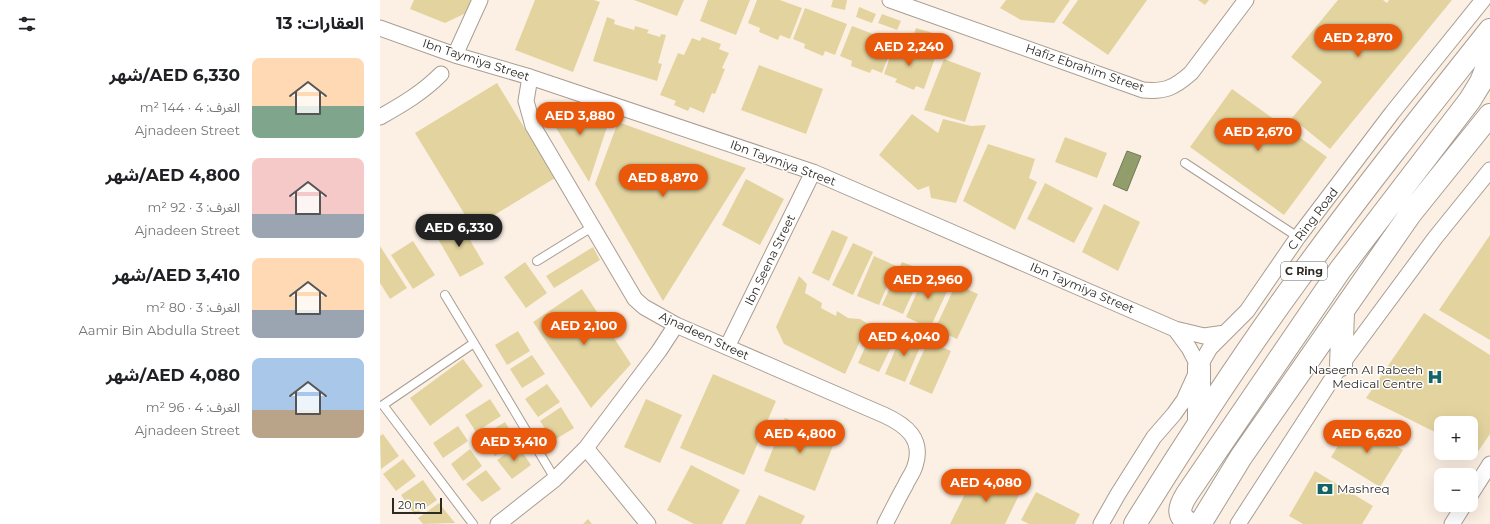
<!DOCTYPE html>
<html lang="ar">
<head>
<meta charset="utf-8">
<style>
  body { margin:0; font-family:Montserrat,"Noto Sans Arabic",sans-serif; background:#f6f6f6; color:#202124; direction:rtl; height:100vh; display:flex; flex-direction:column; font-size:15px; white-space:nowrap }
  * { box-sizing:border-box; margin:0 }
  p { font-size:13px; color:#757577 }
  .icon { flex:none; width:22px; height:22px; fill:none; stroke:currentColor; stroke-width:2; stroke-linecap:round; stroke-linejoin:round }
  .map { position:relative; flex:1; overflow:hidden; direction:ltr }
  .drawer { display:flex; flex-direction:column; background:#fff; width:380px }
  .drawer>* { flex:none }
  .controls { position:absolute; left:1054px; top:416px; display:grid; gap:8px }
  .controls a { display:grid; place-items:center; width:44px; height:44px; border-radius:8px; background:#fff; box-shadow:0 4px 16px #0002; font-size:20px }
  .scale { position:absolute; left:12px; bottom:10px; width:50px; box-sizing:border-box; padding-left:4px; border:2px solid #2d2924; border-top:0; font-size:11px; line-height:14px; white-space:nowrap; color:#2d2924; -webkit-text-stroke:3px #fff; paint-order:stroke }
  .price { position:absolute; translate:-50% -34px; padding:0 9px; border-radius:14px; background:#ea580c; color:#fff; font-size:13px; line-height:26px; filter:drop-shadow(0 1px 2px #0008) }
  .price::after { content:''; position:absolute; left:50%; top:24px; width:12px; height:9px; margin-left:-6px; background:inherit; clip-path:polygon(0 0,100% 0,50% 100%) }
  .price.active { background:#222; color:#fff }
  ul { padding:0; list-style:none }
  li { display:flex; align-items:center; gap:12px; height:100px; padding:0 16px }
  li span { display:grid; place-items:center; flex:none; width:112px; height:80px; border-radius:8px; color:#555 }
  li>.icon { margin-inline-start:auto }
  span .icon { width:48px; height:48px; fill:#fffc; stroke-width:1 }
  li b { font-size:17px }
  h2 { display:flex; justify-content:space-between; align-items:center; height:48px; padding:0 16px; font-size:17px }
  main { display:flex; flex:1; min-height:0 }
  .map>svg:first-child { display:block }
  .water { fill:#919e6c; stroke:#737b56 }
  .building { fill:#e3d49f }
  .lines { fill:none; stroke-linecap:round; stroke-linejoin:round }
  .service-casing { stroke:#a89d92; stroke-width:10 }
  .minor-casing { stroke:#a89d92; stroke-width:17 }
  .trunk-casing { stroke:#a89d92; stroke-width:24 }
  .service { stroke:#fff; stroke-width:8 }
  .minor { stroke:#fff; stroke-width:15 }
  .trunk { stroke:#fff; stroke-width:22 }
  .labels { text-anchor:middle; stroke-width:3; stroke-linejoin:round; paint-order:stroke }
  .shield { fill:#fff; stroke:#6c6966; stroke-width:1 }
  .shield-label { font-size:11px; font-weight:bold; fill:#2d2924 }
  .street-label { font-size:12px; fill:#2d2924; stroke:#fff }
  .poi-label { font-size:12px; fill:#2d2924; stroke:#fff; text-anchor:end }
</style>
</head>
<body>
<main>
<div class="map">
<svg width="1110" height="524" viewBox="0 0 1110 524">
  <rect width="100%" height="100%" fill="#fcf0e4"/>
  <path class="water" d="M747,151L761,156L747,191L733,185Z"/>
  <path class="building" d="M34,0H91L86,13L65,23L30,9Z
    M155,0H214L220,2L193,72L135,50Z
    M254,0H304L297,16Z
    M328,0H370L356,35L320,21Z
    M377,0H400L422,8L410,39L400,35L398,40L379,32L380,28L368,23Z
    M453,0H467L465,10L451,7Z
    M626,0H690L674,23L641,20L620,8Z
    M698,0H767L728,55L682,23Z
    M818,0H829L825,5Z
    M958,0H1003L1007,3L1009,0H1072L950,149L912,118L942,82L911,57Z
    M479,7L496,14L492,23L476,17Z
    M425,8L467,24L455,55L445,51L443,56L424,48L425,44L413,39Z
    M502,14L521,21L517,30L498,23Z
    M227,17L235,20L234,24L254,30L255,26L269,30L267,33L280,37L281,34L286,35L278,63L282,64L277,81L213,61Z
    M472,26L514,42L502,73L492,69L490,73L471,66L472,61L460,56Z
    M536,28L556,34L553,43L533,37Z
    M322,37L341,44L339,49L349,53L342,68L345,69L335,94L332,93L324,113L310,107L308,111L294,105L296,101L280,95L298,53L304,55L312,38L320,41Z
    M515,43L555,58L544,89L536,86L534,90L515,82L517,79L504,74Z
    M564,59L601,73L585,122L544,110Z
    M379,65L443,89L426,134L361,110Z
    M117,83L175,178L93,228L35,133Z
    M852,89L947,157L904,215L810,147Z
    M180,104L219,117L217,123L227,127L209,182L170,118Z
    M532,114L558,133L563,119L591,126L606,125L576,203L551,198L549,186L538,190L499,155Z
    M238,122L366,168L283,301L215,184Z
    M685,137L727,153L717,178L675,162Z
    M608,144L655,159L649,178L657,182L635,230L583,201Z
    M366,179L404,199L380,245L342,225Z
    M665,183L713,208L694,243L647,219Z
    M724,204L760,222L738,271L702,252Z
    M77,218L104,264L80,277L54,232Z
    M452,230L468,237L449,281L432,273Z
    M1110,235V340L1059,310Z
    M33,241L55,275L33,289L11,255Z
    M473,243L493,252L473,295L452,285Z
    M0,246L27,288L10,299L0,283Z
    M213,247L220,260L174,288L166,276Z
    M494,256L516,266L499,305L477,296Z
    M145,262L167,293L146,308L124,277Z
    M522,262L543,270L523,314L502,305Z
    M546,272L571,283L550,328L526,317Z
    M419,276L427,284L425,293L442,303L441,308L456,316L457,311L468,318L480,319L488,324L465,374L404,344L396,327Z
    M576,284L598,294L577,339L555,329Z
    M202,289L251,364L211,408L153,322Z
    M1044,313L1110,355V434L1097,453L1091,450V423H1061V435L986,398Z
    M496,323L518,333L499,372L478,363Z
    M138,331L150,351L127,365L115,345Z
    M523,332L543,340L525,382L505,374Z
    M548,341L571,351L552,394L529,384Z
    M152,355L165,374L142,388L130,369Z
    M83,359L103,386L50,426L30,398Z
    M333,374L396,401L364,475L300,448Z
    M167,384L180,402L158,417L145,399Z
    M110,399L121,416L96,432L85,415Z
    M266,399L302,415L280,463L244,447Z
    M181,407L194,428L173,441L160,421Z
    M405,418L456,438L435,491L384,471Z
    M974,420L1023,450L1000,487L951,457Z
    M125,422L137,441L115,456L102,436Z
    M78,426L88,441L63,458L53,443Z
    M3,434L19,456L1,469L0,436Z
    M138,446L151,465L132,479L117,460Z
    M90,449L102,466L83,481L71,464Z
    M23,459L36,476L16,491L3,474Z
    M311,465L360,490L342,524H314L287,510Z
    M106,470L121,489L102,502L86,484Z
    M935,471L993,506L982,524H923L909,516Z
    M596,472L640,493L625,524H570Z
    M43,480L57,500L35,515L21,495Z
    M656,492L700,514L695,524H649L641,520Z
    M379,495L425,516L421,524H365Z
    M59,503L75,523L43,524L38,518Z
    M208,519L212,524H203Z"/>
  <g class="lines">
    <defs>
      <path id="service" d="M805,163L918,237
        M157,261L212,227
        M65,295L94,343
        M93,524L3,405L94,343L175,479"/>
      <path id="minor" d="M510,0L763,90C785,92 794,88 811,73L866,0
        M0,28L75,55L150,77L433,172L795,329L824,336L845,333
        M75,55L100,0
        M150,77L146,101L153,126L255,299L264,307L296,325L504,415C526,425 544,439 535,466C533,473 528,479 525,486C518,498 512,511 505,524
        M0,117C23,104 42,93 61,74
        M795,329L809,348L819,367
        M347,347L433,172
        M206,448L268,524
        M1091,494L1110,464
        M118,524L175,479L206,448L279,351L296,325
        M721,524L738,494L774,437L794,414L804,400L819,367L830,348L867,311L918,237L1012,113L1103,0
        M858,524L961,365L1055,238L1110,170
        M1072,524L1084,505"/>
      <path id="trunk" d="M961,365L963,313
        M819,422V367
        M755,524C806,442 859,360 916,282C978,196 1044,113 1110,30
        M810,524C796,515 799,507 807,494L960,270L1090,100L1101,82L1110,59
        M820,524L861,457L1031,213L1110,115"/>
    </defs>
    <use href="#service" class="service-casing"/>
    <use href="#minor" class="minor-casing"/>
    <use href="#trunk" class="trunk-casing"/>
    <use href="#service" class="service"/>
    <use href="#minor" class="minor"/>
    <use href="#trunk" class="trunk"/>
  </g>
  <defs>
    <symbol id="hospital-bare" viewBox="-9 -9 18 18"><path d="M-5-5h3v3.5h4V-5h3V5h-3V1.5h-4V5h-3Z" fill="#126367" stroke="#fff" stroke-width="2.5" paint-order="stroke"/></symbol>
    <symbol id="bank-bare" viewBox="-9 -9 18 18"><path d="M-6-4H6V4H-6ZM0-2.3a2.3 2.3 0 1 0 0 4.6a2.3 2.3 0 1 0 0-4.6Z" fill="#126367" stroke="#fff" stroke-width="2.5" paint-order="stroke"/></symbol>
  </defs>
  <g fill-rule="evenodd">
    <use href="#hospital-bare" x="1044" y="366" width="22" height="22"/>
    <use href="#bank-bare" x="934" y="478" width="22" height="22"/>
  </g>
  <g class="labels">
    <rect class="shield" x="901" y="262" width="46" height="18" rx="3"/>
    <g class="shield-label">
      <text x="924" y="275">C Ring</text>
    </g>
    <g class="street-label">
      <text transform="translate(96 60) rotate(18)" y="4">Ibn Taymiya Street</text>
      <text transform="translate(705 68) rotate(19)" y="4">Hafiz Ebrahim Street</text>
      <text transform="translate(403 163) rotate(20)" y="4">Ibn Taymiya Street</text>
      <text transform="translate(933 219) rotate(-53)" y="4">C Ring Road</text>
      <text transform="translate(390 260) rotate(-64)" y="4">Ibn Seena Street</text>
      <text transform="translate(702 288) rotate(23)" y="4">Ibn Taymiya Street</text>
      <text transform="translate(324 336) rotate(25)" y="4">Ajnadeen Street</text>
    </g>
    <g class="poi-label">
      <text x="1043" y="374">Naseem Al Rabeeh<tspan x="1043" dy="14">Medical Centre</tspan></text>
      <text x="957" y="493" text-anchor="start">Mashreq</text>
    </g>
  </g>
</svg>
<div class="controls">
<a>+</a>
<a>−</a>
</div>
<div class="scale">20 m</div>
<b class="price" style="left:978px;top:58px">AED 2,870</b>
<b class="price" style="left:529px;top:67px">AED 2,240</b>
<b class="price" style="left:200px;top:136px">AED 3,880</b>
<b class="price" style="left:878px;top:152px">AED 2,670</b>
<b class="price" style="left:283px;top:198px">AED 8,870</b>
<b class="price active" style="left:79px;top:248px">AED 6,330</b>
<b class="price" style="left:548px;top:300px">AED 2,960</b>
<b class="price" style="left:204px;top:346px">AED 2,100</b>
<b class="price" style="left:524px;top:357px">AED 4,040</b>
<b class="price" style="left:420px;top:454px">AED 4,800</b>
<b class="price" style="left:987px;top:454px">AED 6,620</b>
<b class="price" style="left:134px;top:462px">AED 3,410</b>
<b class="price" style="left:606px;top:503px">AED 4,080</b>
</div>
<section class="drawer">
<h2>العقارات: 13<svg class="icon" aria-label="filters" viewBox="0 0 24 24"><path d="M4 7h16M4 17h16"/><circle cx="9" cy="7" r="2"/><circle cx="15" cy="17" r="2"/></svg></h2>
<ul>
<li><span style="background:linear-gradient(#ffd9b3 60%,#7fa58c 0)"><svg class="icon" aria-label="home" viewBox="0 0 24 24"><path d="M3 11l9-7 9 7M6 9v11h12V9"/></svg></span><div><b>AED 6,330/شهر</b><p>الغرف: 4 · 144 m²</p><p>Ajnadeen Street</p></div></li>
<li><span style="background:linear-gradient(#f6c9c9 70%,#9aa5b1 0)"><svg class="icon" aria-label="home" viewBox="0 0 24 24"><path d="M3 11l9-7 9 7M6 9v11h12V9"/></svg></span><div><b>AED 4,800/شهر</b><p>الغرف: 3 · 92 m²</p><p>Ajnadeen Street</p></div></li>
<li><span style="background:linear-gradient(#ffd9b3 65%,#9aa5b1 0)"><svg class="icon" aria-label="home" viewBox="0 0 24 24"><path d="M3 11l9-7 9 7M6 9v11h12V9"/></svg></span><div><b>AED 3,410/شهر</b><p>الغرف: 3 · 80 m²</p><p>Aamir Bin Abdulla Street</p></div></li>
<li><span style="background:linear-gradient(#a9c7e8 65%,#b9a48a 0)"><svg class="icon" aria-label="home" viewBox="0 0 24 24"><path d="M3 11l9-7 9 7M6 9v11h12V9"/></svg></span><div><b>AED 4,080/شهر</b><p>الغرف: 4 · 96 m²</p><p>Ajnadeen Street</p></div></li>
</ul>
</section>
</main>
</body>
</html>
